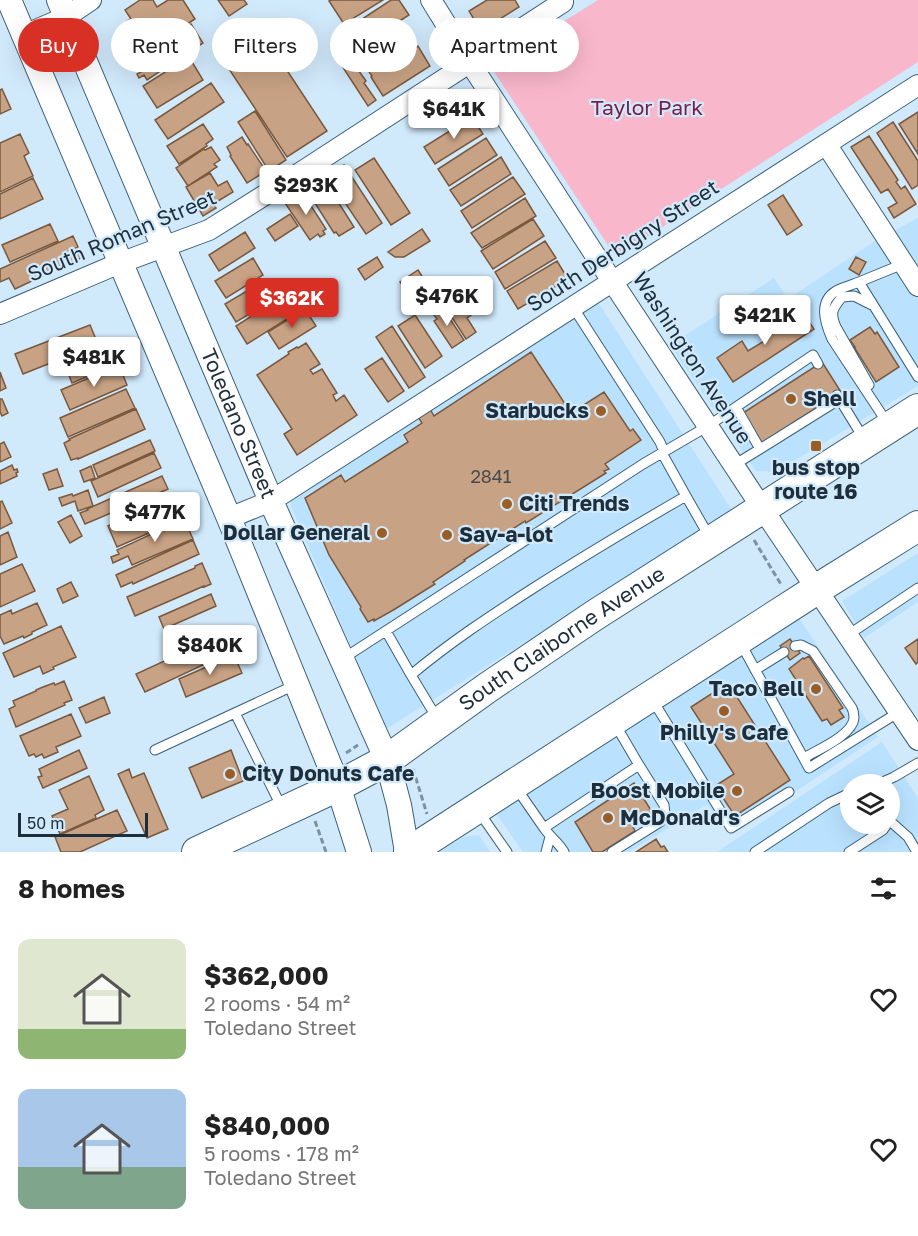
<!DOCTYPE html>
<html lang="en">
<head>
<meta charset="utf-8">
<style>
  body { margin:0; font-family:"Golos Text",sans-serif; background:#f2f2f2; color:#222; height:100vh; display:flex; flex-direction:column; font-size:22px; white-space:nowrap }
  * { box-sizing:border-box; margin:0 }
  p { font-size:20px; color:#767676 }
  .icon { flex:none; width:33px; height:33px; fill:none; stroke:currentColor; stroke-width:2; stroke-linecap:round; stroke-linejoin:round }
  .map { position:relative; height:852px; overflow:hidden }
  .side { display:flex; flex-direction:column; background:#fff; flex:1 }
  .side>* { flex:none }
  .hud { position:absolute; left:18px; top:18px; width:600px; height:54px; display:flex; gap:12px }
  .fabs { position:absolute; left:840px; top:774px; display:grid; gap:12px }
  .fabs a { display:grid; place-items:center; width:60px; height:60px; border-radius:50%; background:#fff; box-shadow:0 6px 24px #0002; font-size:30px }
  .scale { position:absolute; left:18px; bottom:15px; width:130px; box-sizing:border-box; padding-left:6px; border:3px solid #1e2e3a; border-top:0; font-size:16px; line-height:21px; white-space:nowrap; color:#1e2e3a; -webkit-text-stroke:4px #d0e9fb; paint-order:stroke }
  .price { position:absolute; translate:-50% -51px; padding:0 14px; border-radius:6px; background:#fff; color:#222; font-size:20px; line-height:39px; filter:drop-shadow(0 2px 3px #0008) }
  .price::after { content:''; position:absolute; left:50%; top:36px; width:18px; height:14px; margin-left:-9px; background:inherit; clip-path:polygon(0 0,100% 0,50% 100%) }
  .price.current { background:#d93025; color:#fff }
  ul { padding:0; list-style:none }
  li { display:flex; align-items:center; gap:18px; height:150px; padding:0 18px }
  li span { display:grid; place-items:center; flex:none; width:168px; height:120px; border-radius:12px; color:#555 }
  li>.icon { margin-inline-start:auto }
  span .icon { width:72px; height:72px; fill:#fffc; stroke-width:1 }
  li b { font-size:26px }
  h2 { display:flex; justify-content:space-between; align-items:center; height:72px; padding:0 18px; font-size:26px }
  .chip { padding:0 21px; border-radius:27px; background:#fff; box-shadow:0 6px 24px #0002; font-size:21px; line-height:54px }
  .chip.current { background:#d93025; color:#fff }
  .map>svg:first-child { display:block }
  .built { fill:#bae2fe; fill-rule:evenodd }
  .green { fill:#f9b7cb }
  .building { fill:#c8a284; stroke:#7a583d; stroke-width:1.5 }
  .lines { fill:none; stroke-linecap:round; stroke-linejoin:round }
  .service-casing { stroke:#3b617b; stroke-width:11 }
  .minor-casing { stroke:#3b617b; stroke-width:22 }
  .tertiary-casing { stroke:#3b617b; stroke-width:26 }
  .primary-casing { stroke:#3b617b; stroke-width:32 }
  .path { stroke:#7d92a1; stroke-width:3; stroke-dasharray:6 3; stroke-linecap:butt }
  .service { stroke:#fff; stroke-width:9 }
  .minor { stroke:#fff; stroke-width:20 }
  .tertiary { stroke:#fff; stroke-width:24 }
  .primary { stroke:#fff; stroke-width:30 }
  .poi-dot { fill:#9c5d24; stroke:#d0e9fb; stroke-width:2 }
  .labels { text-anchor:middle; stroke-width:4.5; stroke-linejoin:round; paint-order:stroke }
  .number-label { font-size:18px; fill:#484b4c }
  .park-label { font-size:21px; fill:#7d1d46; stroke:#d0e9fb }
  .street-label { font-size:21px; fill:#1e2e3a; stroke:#d0e9fb }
  .poi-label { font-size:21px; font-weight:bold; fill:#1e2e3a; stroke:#d0e9fb; text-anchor:start }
</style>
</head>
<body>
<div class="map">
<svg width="918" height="852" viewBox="0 0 918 852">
  <rect width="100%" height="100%" fill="#d0e9fb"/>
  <path class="built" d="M918,218V386L782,468L773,472L756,471L670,345L774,278L788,299L875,241Z
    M596,299L733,512L386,729L291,506V499Z
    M918,553V602L864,638L842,601Z
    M797,615L878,737L730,835L707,804L629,852H523L495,812Z
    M882,742L918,798V852H717ZM850,784H890V824H850Z
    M479,835L490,852H436L464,837Z"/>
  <path class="green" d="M598,0H918V62L619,255L613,253L491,67Z"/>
  <path class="building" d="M140,0H153L157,7L168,0H183L195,19L150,48L137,28L133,31L127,21L131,19L125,10Z
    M218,0H244L247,4L229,16Z
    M331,0H383L344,24L329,1Z
    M391,0H399L409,15L362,45L350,27Z
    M487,0H515L519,7L481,31L469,11Z
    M191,24L203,43L147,80L144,75L139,78L137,74L141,72L138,67L134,70L132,66L136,64L134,61Z
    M267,40L327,131L287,157L227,66Z
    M404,44L409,52L418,46L430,66L383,96L371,77L372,76L367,69Z
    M189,57L203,80L157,108L143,86Z
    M351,60L366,81L364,83L376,100L368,106L342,66Z
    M211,83L224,102L168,139L155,120Z
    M2,89L11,109L0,114V90Z
    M255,111L286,160L269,171L238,122Z
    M918,112V154L899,124Z
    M472,117L483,134L435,164L424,147Z
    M893,122L918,161V185L912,189L877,133Z
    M203,124L213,139L206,144L207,146L179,164L167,146Z
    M20,134L29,153L24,156L33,176L0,192V143Z
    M869,136L898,180L896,182L901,189L905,186L916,204L894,218L888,208L897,203L888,189L881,193L851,147Z
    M242,137L247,145L248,144L266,171L247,183L230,156L231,155L227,147Z
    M486,138L497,155L449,186L438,169Z
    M211,147L220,160L214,164L217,167L188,186L176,168L204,149L205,150Z
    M501,157L511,174L461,206L450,190Z
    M374,158L410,213L391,225L355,170Z
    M344,165L382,223L366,234L327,176Z
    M210,173L218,186L227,181L233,192L213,204L216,208L203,216L186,187Z
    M513,177L525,194L472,228L461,211Z
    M33,178L43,199L0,219V194Z
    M323,178L354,227L339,236L336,232L334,233L306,189Z
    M302,192L326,229L323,231L325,234L320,237L318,234L310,240L285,203Z
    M783,195L802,225L787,235L768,205Z
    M525,198L536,216L482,248L471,233Z
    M290,214L298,226L275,241L267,229Z
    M533,219L544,236L493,269L481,251Z
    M50,224L58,241L10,262L2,245Z
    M422,229L430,241L404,257H395L388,252Z
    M245,232L255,248L219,271L209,255Z
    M73,236L78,247L76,248L81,258L15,289L9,278L0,282V269Z
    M545,241L556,258L505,289L495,272Z
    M377,257L383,267L365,280L358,269Z
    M856,257L866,262L859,275L849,269Z
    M253,258L263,275L226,298L215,281Z
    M557,261L568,279L518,309L507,291Z
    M418,270L438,301L421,313L400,282Z
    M454,281L474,313L467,318L476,332L466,339L436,293Z
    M262,282L272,300L236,322L225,304Z
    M279,299L290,317L247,344L236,326Z
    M440,304L464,340L452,348L434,321L437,319L431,311Z
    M800,308L814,329L733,382L717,358L742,341L748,351L769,338L765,332Z
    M305,309L316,326L279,349L268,332Z
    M415,315L442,356L425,368L398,326Z
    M90,325L98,344L23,374L15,354Z
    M392,326L425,377L409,388L376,337Z
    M870,327L875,334L877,332L899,367L876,382L854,347H855L850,340Z
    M306,343L320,364L310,370L313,374L322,369L337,393L333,395L336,401L344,395L357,415L297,455L284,434L292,429L257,375L289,354L288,352L297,347L298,348Z
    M107,344L116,364L72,383L64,363Z
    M531,352L571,413L604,392L630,431L633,429L641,440L605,464L609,469L604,471L606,473L526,523L525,521L464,560L465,561L433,582L435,584L395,609L374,621V619L368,622L360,609L361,607L329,555L305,498L341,475L345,482L408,442L404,435L422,423L418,417L430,409L434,416Z
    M382,358L404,391L388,402L365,369Z
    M822,362L841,392L762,443L743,413Z
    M119,365L127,385L70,410L61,390Z
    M0,372L6,388L0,391Z
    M126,389L135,408L68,437L60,418Z
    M0,399H2L8,413L2,416L0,412Z
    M136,409L145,429L78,459V458L71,460L64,443L70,440L69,439Z
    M150,440L155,451L98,477L93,465Z
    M4,442L11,457L0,462V444Z
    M154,453L161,468L98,497L91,481Z
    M12,465L14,470L17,469L18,472L16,473L17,476L0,484V471Z
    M91,466L95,478L84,482L80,471Z
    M57,469L63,486L49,490L43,474Z
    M162,476L168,489L85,524L80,513L88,510L87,509Z
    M88,490L93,506L78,511L75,501L62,506L59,498L72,494L73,496Z
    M174,497L183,518L117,547L108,526Z
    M2,501L12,523L0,529V502Z
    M71,515L82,536L70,543L58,522Z
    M184,519L193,539L132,565L128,556L113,563L111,557L119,554L117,550Z
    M8,532L17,557L0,565V536Z
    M193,540L199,554L133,584L132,582L121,587L116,575Z
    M202,563L211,584L204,587V586L135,616L127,597L195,568V566Z
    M22,564L35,591L0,607V574Z
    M71,582L78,596L63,603L57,589Z
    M211,594L216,606L164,629L159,617Z
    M37,603L47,625L32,632V634L24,638L23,636L4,644L0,636V615L11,610L12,614Z
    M61,626L76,657L53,667L54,669L43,674L40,666L14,677L3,653Z
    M225,633L233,651L145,692L136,674Z
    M790,639L800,653L790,660L780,646Z
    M918,639V662L916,664L905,648Z
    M234,655L242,673L186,697L179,679Z
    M809,656L843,708L839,710L844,717L831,725L827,719L822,721L789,669L803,658L804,659Z
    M64,681L72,700L64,703L65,705L16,727L9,709L15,706L13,701L36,691V690L43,687L54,683L55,685Z
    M728,683L790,780L735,816L715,786L734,774L691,707Z
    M104,697L110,713L86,723L79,708Z
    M71,714L81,736L56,747L58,752L44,758L42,754L36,757L34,754L29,756L20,736Z
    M79,750L87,768L43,788L38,777L42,776L39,769Z
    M231,750L243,781L202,798L189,768Z
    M129,769L132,778L144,773L168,829L147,838L118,774Z
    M89,776L104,810L95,815L96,818L60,834L52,816L68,809L59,790Z
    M634,783L654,815L633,827L635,831L602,852H593L575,822Z
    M117,810L127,831L80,852H61L55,837Z
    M656,839L661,847L664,846L668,852H636Z"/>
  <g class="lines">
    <defs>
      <path id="service" d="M903,264L859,282L918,377
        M859,282C852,285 843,287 836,291C818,302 825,323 832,339L888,424
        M573,307L660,442L664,452
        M869,385L836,327C830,313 832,309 842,297L854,296L872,305
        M837,395L864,439
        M760,449L840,399
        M734,465L760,449L736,407
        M686,496L710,538
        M386,631L411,675
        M848,635L918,588
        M740,642L809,768L899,712
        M795,646L801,645L813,651L852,708C853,710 854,716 854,718C853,735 817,750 804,758
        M344,658L643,464L708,426L813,355L818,364
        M755,670L784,652
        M652,699L731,828L789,792
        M235,713L282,808
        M438,720L411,675C449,643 490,616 532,589C582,557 634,526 686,496L662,453
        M155,750L295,685
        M878,784L894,777L918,763
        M517,789L544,828L639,765L615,724
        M479,812L507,852
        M890,821L908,837L917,852
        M544,828C550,837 559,843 564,852
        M546,852L550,837
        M612,852L660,822L665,814L664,805L639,765
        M755,852L829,803L850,793
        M849,852L883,830L887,824"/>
      <path id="minor" d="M431,0L470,63L612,281L762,508L918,740
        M24,35L66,17L91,0
        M826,144L918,286
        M0,314L120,263L209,230L306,169L563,2
        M229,518L271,501L918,85"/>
      <g id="tertiary">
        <path d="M9,0L229,518L338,786L359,852"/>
        <path id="s1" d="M59,0L271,501L387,760L399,805L407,852"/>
      </g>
      <g id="primary">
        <path id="s2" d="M197,852L338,786L387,760L487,688L595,615L918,409"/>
        <path d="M409,852L817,589L918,526"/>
      </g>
    </defs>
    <use href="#service" class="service-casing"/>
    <use href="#minor" class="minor-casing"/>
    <use href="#tertiary" class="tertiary-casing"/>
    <use href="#primary" class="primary-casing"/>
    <path class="path" d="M754,540L782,586
      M346,753L358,745
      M413,769L427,814
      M315,821L326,852"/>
    <use href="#service" class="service"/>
    <use href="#minor" class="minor"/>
    <use href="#tertiary" class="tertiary"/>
    <use href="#primary" class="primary"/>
  </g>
  <g class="poi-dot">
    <circle cx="791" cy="399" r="6"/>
    <circle cx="601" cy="411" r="6"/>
    <rect x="810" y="440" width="12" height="12" rx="3"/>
    <circle cx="507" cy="504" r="6"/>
    <circle cx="382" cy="533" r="6"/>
    <circle cx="447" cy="535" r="6"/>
    <circle cx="816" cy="689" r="6"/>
    <circle cx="724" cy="711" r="6"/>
    <circle cx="230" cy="774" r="6"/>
    <circle cx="737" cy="791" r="6"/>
    <circle cx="608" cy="818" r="6"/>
  </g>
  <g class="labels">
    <g class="number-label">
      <text x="491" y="483">2841</text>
    </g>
    <g class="park-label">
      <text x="647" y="115">Taylor Park</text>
    </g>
    <g class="street-label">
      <text transform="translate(122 236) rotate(-23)" y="7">South Roman Street</text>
      <text transform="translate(623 246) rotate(-33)" y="7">South Derbigny Street</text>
      <text transform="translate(692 358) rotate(57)" y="7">Washington Avenue</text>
      <text dy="7" stroke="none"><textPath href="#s1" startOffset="460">Toledano Street</textPath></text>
      <text dy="7" stroke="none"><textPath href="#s2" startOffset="424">South Claiborne Avenue</textPath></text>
    </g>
    <g class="poi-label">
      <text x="803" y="406">Shell</text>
      <text x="589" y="418" text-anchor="end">Starbucks</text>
      <text x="816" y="475" text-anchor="middle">bus stop<tspan x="816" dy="24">route 16</tspan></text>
      <text x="519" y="511">Citi Trends</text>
      <text x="370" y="540" text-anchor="end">Dollar General</text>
      <text x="459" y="542">Sav-a-lot</text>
      <text x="804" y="696" text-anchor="end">Taco Bell</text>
      <text x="724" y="740" text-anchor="middle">Philly's Cafe</text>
      <text x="242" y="781">City Donuts Cafe</text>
      <text x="725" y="798" text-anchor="end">Boost Mobile</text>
      <text x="620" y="825">McDonald's</text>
    </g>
  </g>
</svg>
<div class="fabs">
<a><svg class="icon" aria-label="layers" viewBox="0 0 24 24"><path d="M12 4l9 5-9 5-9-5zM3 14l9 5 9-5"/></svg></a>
</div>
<div class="scale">50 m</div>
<b class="price" style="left:454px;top:140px">$641K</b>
<b class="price" style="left:306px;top:216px">$293K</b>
<b class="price" style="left:447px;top:327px">$476K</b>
<b class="price current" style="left:292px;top:329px">$362K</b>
<b class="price" style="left:765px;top:346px">$421K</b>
<b class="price" style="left:94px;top:388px">$481K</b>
<b class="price" style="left:155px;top:543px">$477K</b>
<b class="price" style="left:210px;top:676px">$840K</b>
<div class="hud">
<a class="chip current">Buy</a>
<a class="chip">Rent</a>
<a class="chip">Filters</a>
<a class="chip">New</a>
<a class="chip">Apartment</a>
</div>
</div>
<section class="side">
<h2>8 homes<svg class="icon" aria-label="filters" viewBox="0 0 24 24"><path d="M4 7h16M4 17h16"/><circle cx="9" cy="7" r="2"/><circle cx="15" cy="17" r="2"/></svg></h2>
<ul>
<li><span style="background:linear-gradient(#dfe7d0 75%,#8fb573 0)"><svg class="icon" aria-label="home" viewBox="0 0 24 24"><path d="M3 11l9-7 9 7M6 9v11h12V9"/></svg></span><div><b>$362,000</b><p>2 rooms · 54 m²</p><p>Toledano Street</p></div><svg class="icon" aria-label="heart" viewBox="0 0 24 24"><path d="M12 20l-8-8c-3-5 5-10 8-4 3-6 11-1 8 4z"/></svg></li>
<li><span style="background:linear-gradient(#a9c7e8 65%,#7fa58c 0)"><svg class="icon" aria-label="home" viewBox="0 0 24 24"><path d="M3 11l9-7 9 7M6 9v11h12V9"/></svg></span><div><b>$840,000</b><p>5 rooms · 178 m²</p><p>Toledano Street</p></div><svg class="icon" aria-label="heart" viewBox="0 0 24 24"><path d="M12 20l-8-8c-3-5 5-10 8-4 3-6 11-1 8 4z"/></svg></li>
</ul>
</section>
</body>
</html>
